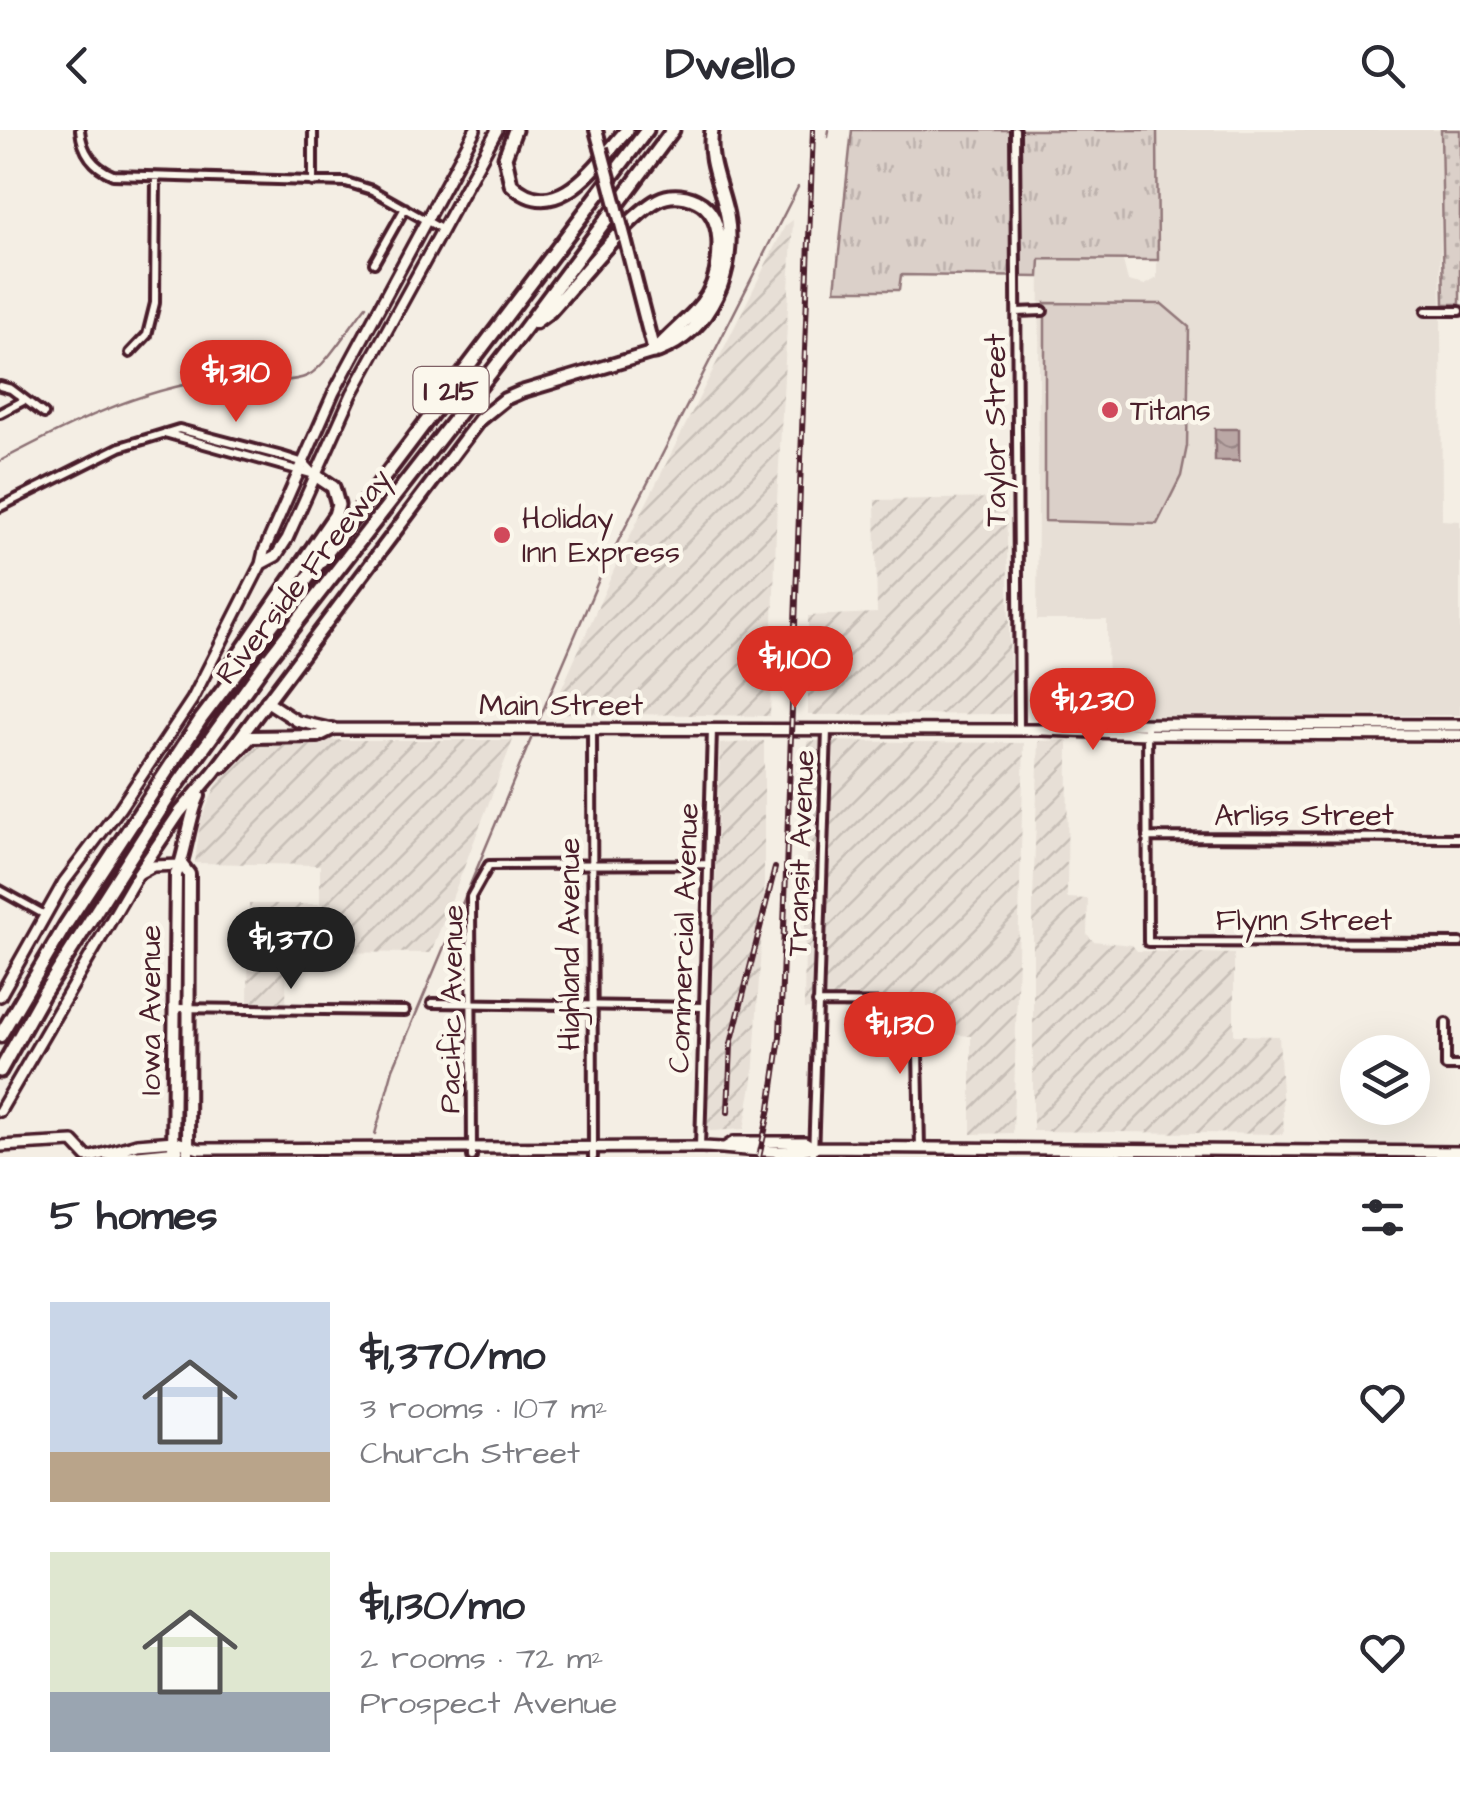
<!DOCTYPE html>
<html lang="en">
<head>
<meta charset="utf-8">
<style>
  body { margin:0; font-family:"Architects Daughter",sans-serif; background:#f7f7f7; color:#2b2b33; height:100vh; display:flex; flex-direction:column; font-size:38px; white-space:nowrap }
  * { box-sizing:border-box; margin:0 }
  p { font-size:32px; color:#7c7c81 }
  .icon { flex:none; width:55px; height:55px; fill:none; stroke:currentColor; stroke-width:2; stroke-linecap:round; stroke-linejoin:round }
  .map { position:relative; height:1027px; overflow:hidden }
  .sheet { display:flex; flex-direction:column; background:#fff; flex:1 }
  .sheet>* { flex:none }
  .buttons { position:absolute; left:1340px; top:905px; display:grid; gap:20px }
  .buttons a { display:grid; place-items:center; width:90px; height:90px; border-radius:50%; background:#fff; box-shadow:0 10px 40px #0002; font-size:50px }
  .price { position:absolute; translate:-50% -85px; padding:0 22px; border-radius:35px; background:#d93025; color:#fff; font-size:32px; line-height:65px; filter:drop-shadow(0 2px 5px #0008) }
  .price::after { content:''; position:absolute; left:50%; top:60px; width:30px; height:22px; margin-left:-15px; background:inherit; clip-path:polygon(0 0,100% 0,50% 100%) }
  .price.active { background:#222; color:#fff }
  ul { padding:0; list-style:none }
  li { display:flex; align-items:center; gap:30px; height:250px; padding:0 50px }
  li span { display:grid; place-items:center; flex:none; width:280px; height:200px; border-radius:0px; color:#555 }
  li>.icon { margin-inline-start:auto }
  span .icon { width:120px; height:120px; fill:#fffc; stroke-width:1 }
  li b { font-size:42px }
  h2 { display:flex; justify-content:space-between; align-items:center; height:120px; padding:0 50px; font-size:42px }
  header { display:flex; justify-content:space-between; align-items:center; height:130px; padding:0 50px; background:#fff; font-size:45px; font-weight:800 }
  .map>svg:first-child { display:block }
  .built { fill:#e7dfd6 }
  .industrial { fill:url(#industrial-furrows) }
  .grass { fill:url(#grass-tufts); stroke:#92787a; stroke-width:2.5 }
  .park { fill:url(#park-dots); stroke:#92787a; stroke-width:2.5 }
  .pitch { fill:#dbd0c9; stroke:#92787a; stroke-width:2.5 }
  .water { fill:url(#water-waves); stroke:#8d7174; stroke-width:2.5 }
  .lines { fill:none; stroke-linecap:round; stroke-linejoin:round }
  .stream { stroke:#8d7174; stroke-width:2.5 }
  .street-casing { stroke:#4a1f2b; stroke-width:14 }
  .secondary-casing { stroke:#4a1f2b; stroke-width:16 }
  .primary-casing { stroke:#4a1f2b; stroke-width:18 }
  .highway-casing { stroke:#4a1f2b; stroke-width:19 }
  .street { stroke:#fbf7ec; stroke-width:6 }
  .secondary { stroke:#fbf7ec; stroke-width:9 }
  .primary { stroke:#fbf7ec; stroke-width:10 }
  .highway { stroke:#fbf7ec; stroke-width:11 }
  .rail-casing { stroke:#4a1f2b; stroke-width:6 }
  .rail { stroke:#fbf7ec; stroke-width:2.5; stroke-dasharray:8; stroke-linecap:butt }
  .primary-bridge-casing { stroke:#4a1f2b; stroke-width:18; stroke-linecap:butt }
  .primary-bridge { stroke:#fbf7ec; stroke-width:10 }
  .poi-dot { fill:#d1495b; stroke:#fbf7ec; stroke-width:4 }
  .labels { text-anchor:middle; stroke-width:9; stroke-linejoin:round; paint-order:stroke }
  .shield { fill:#fbf7ec; stroke:#7f6065; stroke-width:2.5 }
  .shield-label { font-size:28px; font-weight:bold; fill:#4a1f2b }
  .poi-label { font-size:30px; fill:#4a1f2b; stroke:#fbf7ec; text-anchor:start }
  .street-label { font-size:30px; fill:#4a1f2b; stroke:#fbf7ec }
</style>
</head>
<body>
<header><svg class="icon" aria-label="back" viewBox="0 0 24 24"><path d="M15 5l-7 7 7 7"/></svg>Dwello<svg class="icon" aria-label="search" viewBox="0 0 24 24"><circle cx="10" cy="10" r="6"/><path d="M15 15l6 6"/></svg></header>
<div class="map">
<svg width="1460" height="1027" viewBox="0 0 1460 1027">
  <defs>
    <pattern id="industrial-furrows" width="10" height="10" patternUnits="userSpaceOnUse" patternTransform="scale(2.5)"><rect width="10" height="10" fill="#e7dfd6"/><path d="M-1 1l2-2M0 10L10 0M9 11l2-2" fill="none" stroke="#c8bfb8"/></pattern>
    <pattern id="grass-tufts" width="24" height="20" patternUnits="userSpaceOnUse" patternTransform="scale(2.5)"><rect width="24" height="20" fill="#dbd0c9"/><path d="M3 7l-1-3M5 7V3M7 7l1-3M15 17l-1-3M17 17v-4M19 17l1-3" fill="none" stroke="#bdb2ad"/></pattern>
    <pattern id="park-dots" width="8" height="8" patternUnits="userSpaceOnUse" patternTransform="scale(2.5)"><rect width="8" height="8" fill="#dbd0c9"/><path d="M2 2h.1M6 6h.1" fill="none" stroke="#bdb2ad" stroke-width="1.8" stroke-linecap="round"/></pattern>
    <pattern id="water-waves" width="16" height="10" patternUnits="userSpaceOnUse" patternTransform="scale(2.5)"><rect width="16" height="10" fill="#baa7a5"/><path d="M0 5q4-4 8 0t8 0" fill="none" stroke="#998787"/></pattern>
  </defs>
  <rect width="100%" height="100%" fill="#f4eee4"/>
  <filter id="ink" filterUnits="userSpaceOnUse"><feTurbulence type="fractalNoise" baseFrequency=".01" numOctaves="2"/><feDisplacementMap in="SourceGraphic" scale="20" xChannelSelector="R" yChannelSelector="G"/><feConvolveMatrix kernelMatrix="1 2 1 2 8 2 1 2 1" color-interpolation-filters="sRGB"/></filter>
  <g filter="url(#ink)">
    <path class="built" d="M1157,0H1440L1442,390L1460,391V585L1108,586L1107,490H1037L1040,129L1123,131L1128,151L1145,155L1157,148Z"/>
    <path class="industrial" d="M793,90L777,370L770,586L551,583L622,422L785,96Z
      M1006,368L1011,584L808,585V486L877,483L875,370Z
      M252,610H513L431,823L287,822L286,875H248L249,774H320V735L195,733L200,692L207,676L216,656Z
      M1068,610L1067,768L1088,769L1087,804L1093,811L1132,815L1137,821L1234,824V905L1279,906L1284,1004L1033,1001V769L1039,611Z
      M764,611V764L753,950L744,999L710,1001L707,996L720,614Z
      M808,611L1024,613L1013,1003L971,1004V906L928,902L926,884L804,879Z"/>
    <path class="grass" d="M852,0H1157L1158,130L1040,129L1039,147L901,145L899,160H835Z"/>
    <path class="park" d="M1441,0H1460V174H1444Z"/>
    <path class="pitch" d="M1045,173L1162,174L1189,197L1187,316L1181,346L1157,394L1045,391Z"/>
    <path class="water" d="M1215,299H1239V331H1215Z"/>
    <g class="lines">
      <path class="stream" d="M828,7L829,0
        M0,331C70,294 135,261 215,249C240,246 286,256 307,246C325,238 352,193 366,176
        M539,590L600,447L798,57
        M375,1004L393,939L531,609"/>
      <defs>
        <path id="street" d="M80,0C82,21 93,37 113,45L346,52L372,60L443,100
          M1015,0L1019,600
          M313,52V0
          M374,133L405,78
          M1426,181H1460
          M1017,182L1043,181
          M130,223L147,205L155,173L156,48
          M0,256L11,259L44,284
          M0,283L25,270
          M165,303L315,345
          M0,377L120,317L179,299L282,326L304,333L315,345
          M1147,594L1148,812L1460,813
          M592,600L593,1027
          M1147,707L1460,708
          M0,760L45,785
          M432,873L703,877
          M817,873L917,874L920,1018
          M175,878L405,881
          M1446,893V936H1460
          M700,1017L712,600
          M472,1027L471,767L489,735L707,734
          M813,1027L827,600"/>
        <path id="secondary" d="M261,434L276,426L287,409L352,264L497,0
          M266,571L297,591L332,599L1043,600L1147,604L1460,605
          M1050,598L1064,594L1460,595
          M0,866L64,752L120,678L192,570L261,434L264,421L334,262L475,0
          M0,981L138,744L153,736L182,735
          M0,1016L73,1012L87,1027
          M726,1017L734,1012H805L813,1017L1460,1022
          M107,1024L117,1027L178,1021
          M92,1027L137,1014L174,1011L199,1019L700,1017C729,1017 788,1027 813,1017"/>
        <path id="primary" d="M596,0L601,18
          M223,636L251,607L318,606L332,599
          M182,735L189,744L188,1027
          M138,744L180,682L214,642L479,290L505,269L521,262L654,222L625,109
          M173,1027L176,744C184,733 189,686 199,666"/>
        <path id="highway" d="M515,0L505,27L511,54C557,98 598,32 627,0
          M535,192L550,181C576,153 628,86 658,70C671,63 689,65 702,74C715,84 719,100 719,115C719,176 687,184 654,222
          M658,221C712,201 737,139 727,85C721,55 707,31 712,0
          M227,542L335,385L338,375L333,357L315,345
          M0,906L65,796L201,589L647,0
          M0,941L42,866L172,662L268,529L524,200L673,0"/>
      </defs>
      <use href="#street" class="street-casing"/>
      <use href="#secondary" class="secondary-casing"/>
      <use href="#primary" class="primary-casing"/>
      <use href="#highway" class="highway-casing"/>
      <use href="#street" class="street"/>
      <use href="#secondary" class="secondary"/>
      <use href="#primary" class="primary"/>
      <use href="#highway" class="highway"/>
      <defs>
        <path id="rail" d="M728,982L731,914L775,738
          M759,1027L770,978L780,907L813,0"/>
      </defs>
      <use href="#rail" class="rail-casing"/>
      <use href="#rail" class="rail"/>
      <defs>
        <path id="primary-bridge" d="M601,18L625,109"/>
      </defs>
      <use href="#primary-bridge" class="primary-bridge-casing"/>
      <use href="#primary-bridge" class="primary-bridge"/>
    </g>
  </g>
  <g class="poi-dot">
    <circle cx="1110" cy="280" r="10"/>
    <circle cx="502" cy="405" r="10"/>
  </g>
  <g class="labels">
    <rect class="shield" x="413.5" y="237" width="75" height="46" rx="8"/>
    <g class="shield-label">
      <text x="451" y="270">I 215</text>
    </g>
    <g class="poi-label">
      <text x="1130" y="290">Titans</text>
      <text x="522" y="398">Holiday<tspan x="522" dy="34">Inn Express</tspan></text>
    </g>
    <g class="street-label">
      <text transform="translate(995 300) rotate(-90)" y="10">Taylor Street</text>
      <text transform="translate(303 446) rotate(-52)" y="10">Riverside Freeway</text>
      <text x="561" y="585">Main Street</text>
      <text x="1304" y="695">Arliss Street</text>
      <text transform="translate(800 723) rotate(-88)" y="10">Transit Avenue</text>
      <text x="1304" y="800">Flynn Street</text>
      <text transform="translate(683 808) rotate(-88)" y="10">Commercial Avenue</text>
      <text transform="translate(569 814) rotate(-90)" y="10">Highland Avenue</text>
      <text transform="translate(451 879) rotate(-89)" y="10">Pacific Avenue</text>
      <text transform="translate(150 880) rotate(-90)" y="10">Iowa Avenue</text>
    </g>
  </g>
</svg>
<div class="buttons">
<a><svg class="icon" aria-label="layers" viewBox="0 0 24 24"><path d="M12 4l9 5-9 5-9-5zM3 14l9 5 9-5"/></svg></a>
</div>
<b class="price" style="left:236px;top:295px">$1,310</b>
<b class="price" style="left:795px;top:581px">$1,100</b>
<b class="price" style="left:1093px;top:623px">$1,230</b>
<b class="price active" style="left:291px;top:862px">$1,370</b>
<b class="price" style="left:900px;top:947px">$1,130</b>
</div>
<section class="sheet">
<h2>5 homes<svg class="icon" aria-label="filters" viewBox="0 0 24 24"><path d="M4 7h16M4 17h16"/><circle cx="9" cy="7" r="2"/><circle cx="15" cy="17" r="2"/></svg></h2>
<ul>
<li><span style="background:linear-gradient(#c9d6e8 75%,#b9a48a 0)"><svg class="icon" aria-label="home" viewBox="0 0 24 24"><path d="M3 11l9-7 9 7M6 9v11h12V9"/></svg></span><div><b>$1,370/mo</b><p>3 rooms · 107 m²</p><p>Church Street</p></div><svg class="icon" aria-label="heart" viewBox="0 0 24 24"><path d="M12 20l-8-8c-3-5 5-10 8-4 3-6 11-1 8 4z"/></svg></li>
<li><span style="background:linear-gradient(#dfe7d0 70%,#9aa5b1 0)"><svg class="icon" aria-label="home" viewBox="0 0 24 24"><path d="M3 11l9-7 9 7M6 9v11h12V9"/></svg></span><div><b>$1,130/mo</b><p>2 rooms · 72 m²</p><p>Prospect Avenue</p></div><svg class="icon" aria-label="heart" viewBox="0 0 24 24"><path d="M12 20l-8-8c-3-5 5-10 8-4 3-6 11-1 8 4z"/></svg></li>
</ul>
</section>
</body>
</html>
